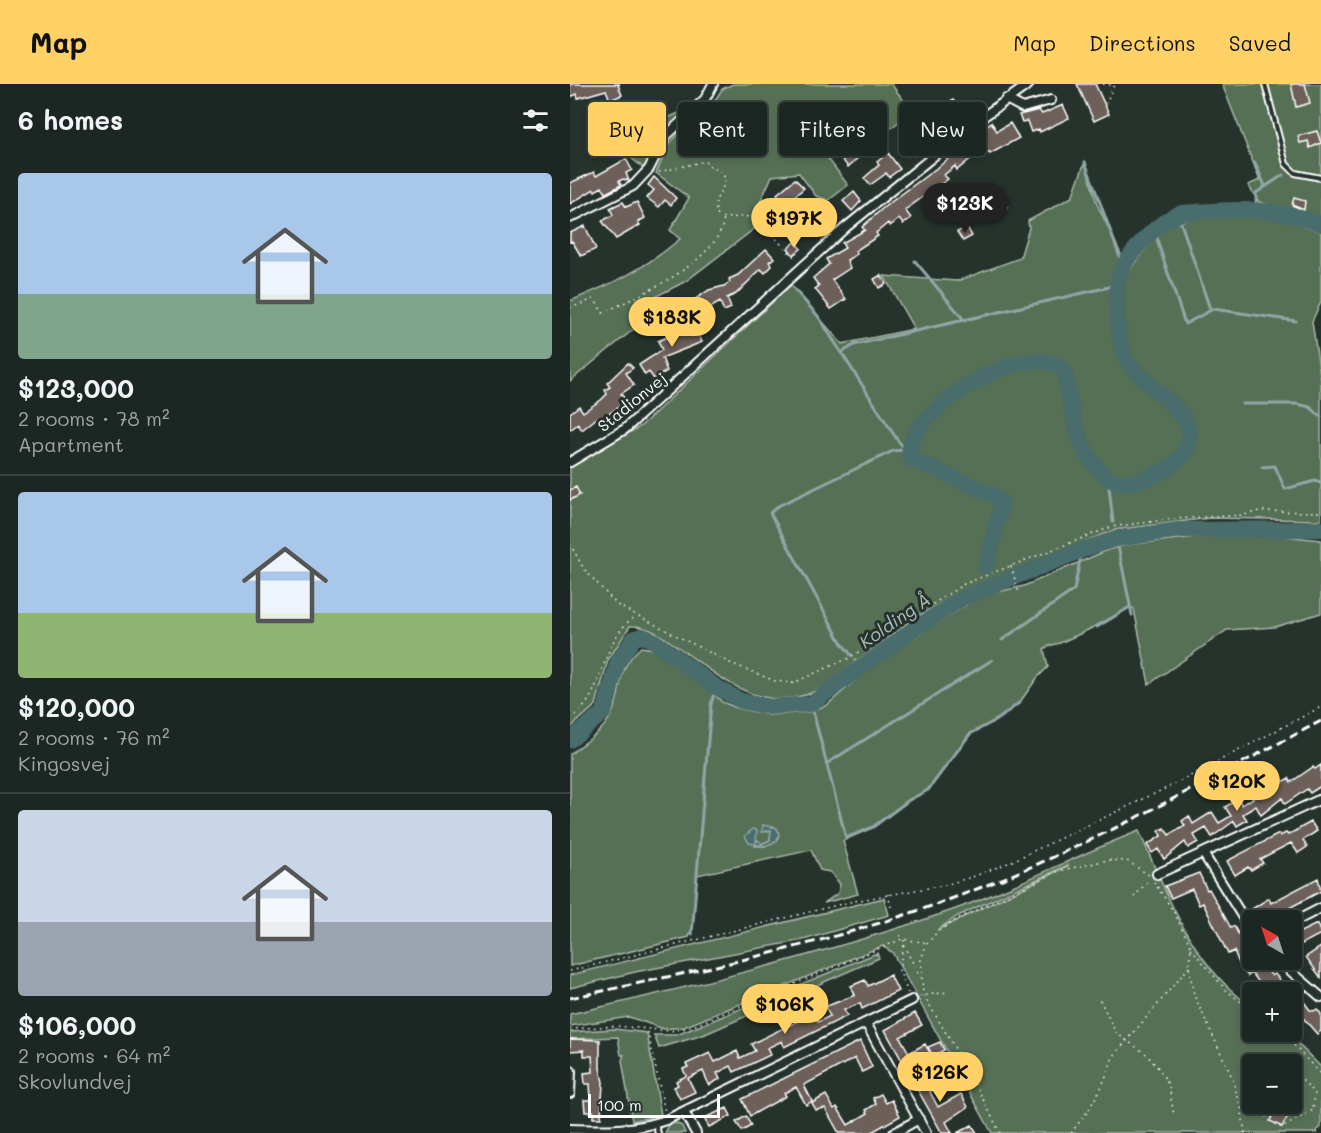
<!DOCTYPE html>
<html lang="en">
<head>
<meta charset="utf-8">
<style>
  body { margin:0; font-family:Mali,sans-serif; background:#29322f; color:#f1f3f6; height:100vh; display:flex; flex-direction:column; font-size:22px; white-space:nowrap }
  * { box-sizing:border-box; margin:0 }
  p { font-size:20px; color:#a0a5a5 }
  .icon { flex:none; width:33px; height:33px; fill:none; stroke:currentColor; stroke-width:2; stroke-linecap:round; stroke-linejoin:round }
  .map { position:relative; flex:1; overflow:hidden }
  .drawer { display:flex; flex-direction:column; background:#1c2622; width:570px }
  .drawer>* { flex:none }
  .banner { position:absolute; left:18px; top:18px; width:570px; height:54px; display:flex; gap:12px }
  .needle { width:39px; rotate:321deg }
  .tools { position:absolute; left:672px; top:826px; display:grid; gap:12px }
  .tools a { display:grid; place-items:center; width:60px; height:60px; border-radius:6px; background:#1c2622; box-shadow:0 3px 9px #0003,0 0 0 2px #3a4340; font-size:30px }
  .scale { position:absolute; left:18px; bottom:15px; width:132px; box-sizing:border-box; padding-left:6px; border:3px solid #fff; border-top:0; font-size:16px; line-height:21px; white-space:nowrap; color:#fff; -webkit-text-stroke:4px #26332d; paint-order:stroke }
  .price { position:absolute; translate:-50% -51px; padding:0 14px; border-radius:21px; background:#ffd166; color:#111; font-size:20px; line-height:39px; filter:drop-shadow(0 2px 3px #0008) }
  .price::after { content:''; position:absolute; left:50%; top:36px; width:18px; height:14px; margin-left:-9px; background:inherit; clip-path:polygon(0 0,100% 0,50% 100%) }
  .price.active { background:#222; color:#fff }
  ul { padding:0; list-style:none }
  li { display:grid; align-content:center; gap:12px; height:318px; padding:0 18px }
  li+li { border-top:2px solid #3a4340 }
  li span { display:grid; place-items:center; height:186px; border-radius:6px; color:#555 }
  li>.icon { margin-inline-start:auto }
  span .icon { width:108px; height:108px; fill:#fffc; stroke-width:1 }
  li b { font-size:26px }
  h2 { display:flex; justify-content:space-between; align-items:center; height:72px; padding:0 18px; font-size:26px }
  .chip { padding:0 21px; border-radius:6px; background:#1c2622; box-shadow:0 3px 9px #0003,0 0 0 2px #3a4340; font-size:21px; line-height:54px }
  .chip.active { background:#ffd166; color:#111 }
  header { display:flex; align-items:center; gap:36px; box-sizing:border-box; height:84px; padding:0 30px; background:#ffd166; color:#111 }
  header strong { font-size:28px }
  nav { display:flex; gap:33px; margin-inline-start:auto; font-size:21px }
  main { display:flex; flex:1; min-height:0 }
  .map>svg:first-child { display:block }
  .green { fill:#566f55; stroke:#aab7aa; stroke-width:1.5; fill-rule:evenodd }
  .water { fill:#486c6c; stroke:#91a7a7; stroke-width:1.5 }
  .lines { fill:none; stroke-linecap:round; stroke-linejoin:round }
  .stream { stroke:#91a7a7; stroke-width:3 }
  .river { stroke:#486c6c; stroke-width:16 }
  .building { fill:#6d605a; stroke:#fff; stroke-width:1.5 }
  .service-casing { stroke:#fff; stroke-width:8 }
  .minor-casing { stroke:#fff; stroke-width:12 }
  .path { stroke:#fff; stroke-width:1.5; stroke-dasharray:1.5 4.5; stroke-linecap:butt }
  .service { stroke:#26332d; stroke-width:4 }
  .minor { stroke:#26332d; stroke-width:8 }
  .rail { stroke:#fff; stroke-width:3; stroke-dasharray:9 4.5; stroke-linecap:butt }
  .labels { text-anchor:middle; stroke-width:6; stroke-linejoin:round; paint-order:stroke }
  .street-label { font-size:16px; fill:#fff; stroke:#26332d }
  .water-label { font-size:18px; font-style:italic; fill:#adbdbd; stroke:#26332d }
</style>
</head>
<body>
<header>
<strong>Map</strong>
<nav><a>Map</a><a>Directions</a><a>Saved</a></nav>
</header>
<main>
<section class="drawer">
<h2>6 homes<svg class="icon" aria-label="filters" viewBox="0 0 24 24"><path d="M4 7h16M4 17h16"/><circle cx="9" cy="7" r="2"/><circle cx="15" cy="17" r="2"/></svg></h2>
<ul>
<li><span style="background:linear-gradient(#a9c7e8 65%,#7fa58c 0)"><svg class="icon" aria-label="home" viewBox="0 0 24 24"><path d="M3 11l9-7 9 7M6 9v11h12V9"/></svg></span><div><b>$123,000</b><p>2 rooms · 78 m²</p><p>Apartment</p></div></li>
<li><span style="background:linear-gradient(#a9c7e8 65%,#8fb573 0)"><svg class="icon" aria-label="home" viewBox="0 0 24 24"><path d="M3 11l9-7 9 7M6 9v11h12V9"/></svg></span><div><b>$120,000</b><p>2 rooms · 76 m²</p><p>Kingosvej</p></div></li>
<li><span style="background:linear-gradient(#c9d6e8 60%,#9aa5b1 0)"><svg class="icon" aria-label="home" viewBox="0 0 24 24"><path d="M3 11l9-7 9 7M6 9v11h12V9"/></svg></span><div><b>$106,000</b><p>2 rooms · 64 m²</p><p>Skovlundvej</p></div></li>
</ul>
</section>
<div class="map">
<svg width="751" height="1049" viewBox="0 0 751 1049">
  <rect width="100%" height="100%" fill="#26332d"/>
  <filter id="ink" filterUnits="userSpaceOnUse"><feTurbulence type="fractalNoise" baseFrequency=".0167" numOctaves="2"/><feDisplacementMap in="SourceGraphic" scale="12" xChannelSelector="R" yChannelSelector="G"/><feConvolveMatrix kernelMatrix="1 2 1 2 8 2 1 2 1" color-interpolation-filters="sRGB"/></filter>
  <g filter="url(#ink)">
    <path class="green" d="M163,0H321L342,27L305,57L275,51L253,68L278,101L259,116L246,112L229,89L202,92L188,123L197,135L116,197L69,221L76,235L0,297V217C44,199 73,186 110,155L100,146L119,114L86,89L98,62L114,43L144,18L152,5Z
      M652,0H751V135L689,118L678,101L690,96Z
      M120,24L92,51L75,85L42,59Z
      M515,78L527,120L559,187C570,173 580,156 595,145C618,129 679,129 707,134C722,137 737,143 751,148V218L742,237L751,297V436L640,434L544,446L394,506L340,537L252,604C191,636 149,591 102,559C89,550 76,541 60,542L38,576L26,621L0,644V383L71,342L221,201L272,260L344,245L314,192L387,197L450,174L459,144L458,137L502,113Z
      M703,451L751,456V529L705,543L657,546L579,600L564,525L560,523C537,537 517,547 492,558C486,561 480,560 474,565L478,583L467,594L450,618L430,634L400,650L358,706L339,716L303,743L273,757L288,810L254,819L268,809L270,800L260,788L250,786L241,766L127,791L123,841L119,853L0,882V670C14,659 33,648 41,631C55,606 43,588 71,563L84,565L142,608L152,618L167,624L199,631L239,628L257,621L295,588L360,543L401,518L423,509L454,502L538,466L556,461L635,452ZM203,742L209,751L207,757L195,762H185V754L191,760L200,756L201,746L193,748Z
      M569,747C597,810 622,882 682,923V948H716L751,983V1043L744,1049H422L322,868L312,862L114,943L94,945L59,933L0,942V930C127,902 253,870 377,828C442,806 504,772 569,747ZM498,781V782L367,846L388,832ZM682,981H722V1020H682Z
      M314,814L319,831L233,856L65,888L0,904V891Z
      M307,869L309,874L133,951L89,964L84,951H107Z
      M44,945L77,949L91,1031L62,1037L52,976L54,971H51L48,953L0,955V948Z
      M106,1039L112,1042L115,1049H95L99,1041Z"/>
    <path class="water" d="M193,741L207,744L209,751L207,757L195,762L179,759L175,752L183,745L187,746L186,758L188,756L192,760L200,756L201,746L192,748Z"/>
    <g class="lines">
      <path class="stream" d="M515,78L554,184
        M685,79L695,102
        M686,124V109L713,91
        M608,130L640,225
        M586,144L588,159L615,240L643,225L726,237
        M345,177L395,237
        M225,206L248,232L328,357L340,370
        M271,269L284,261L548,201
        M672,320H727L740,323L751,333
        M692,383L705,382L715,405L745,397L751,399
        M538,394L543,438
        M545,447L562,531
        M527,543L560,523
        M432,556L504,506L512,466
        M281,571L271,558L200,429L208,422L323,367L332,366L340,372
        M285,576L290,583
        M241,620L276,754L303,743L339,716L358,706L400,650L430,634L450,618
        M256,680L422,576
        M122,851L141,620L146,603"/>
      <path class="river" d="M416,483L432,419L423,411L341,375C325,333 465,245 495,289C501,326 506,367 536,393C557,411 626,381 619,348C612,316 562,298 551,264C549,243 545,220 548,199C551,174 589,136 612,129C661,125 704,122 751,140
        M0,656L34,628L48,577L64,554L73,552L84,557L146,603L171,617L199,623L241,620L344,545L393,514L512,466L546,455L609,446L751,445"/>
    </g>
    <path class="building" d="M0,0H50L48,1L52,11L40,16L36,6L8,14L7,10L0,13Z
      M507,0H525L539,30L524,37Z
      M721,0H735L740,19L726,23Z
      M383,16L397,35L383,45L382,43L361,60L364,64L357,69L353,65L344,72L341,69L338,72L332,64L334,60L346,50L349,53L375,31L371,27L373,23Z
      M493,21L499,34L470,48L469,45L461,48L457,37L452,38L449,31L469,26L472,30Z
      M421,38L427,47L440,39L449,54L420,70L419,68L411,73L404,72L387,86L385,82L374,91L378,95L335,126L341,134L333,140L329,135L320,142L318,139L306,149L308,152L285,167L287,170L277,176L280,184L262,196L276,215L261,225L245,205L249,202L243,194L259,180L256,175L275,164L272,159L295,146L292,143L313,124L372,80Z
      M747,47L751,59L740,64L738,57L730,59L728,52Z
      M276,61L287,75L278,83L267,69Z
      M318,69L330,85L319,93L316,89L314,91L300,101L294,94L309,81L307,78Z
      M56,75L62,86L56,89L59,97L53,95L49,97L51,101L36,109L32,103L25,107L24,105L0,120V99L24,88L26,92Z
      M84,93L106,114L101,121L95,116L89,123L77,114L84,106L78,101Z
      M225,95L234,104L214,122L207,110Z
      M284,108L291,117L282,127L273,117Z
      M428,109L438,123L431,129L421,115Z
      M724,114L735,117L734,126L722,121Z
      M53,118L56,123L67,118L75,134L68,138L70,141L46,155L32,137L43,131L40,124Z
      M396,121L402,129L391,138L385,130Z
      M15,142L26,165L11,172L2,157L0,158V149Z
      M397,143L402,152L393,157L387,148Z
      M225,158L231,165L223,171L218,164Z
      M196,165L204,174L199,178L202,182L195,189L191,185L166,210L157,214L161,224L154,227L150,218L130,230L124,216L139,206L154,202L160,198L159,195L168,191Z
      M311,191L316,200L309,204L304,195Z
      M123,235L132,258L92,274L97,287L84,295L79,288L75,291L69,281L92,266L88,257L111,247L110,241Z
      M58,279L63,284L56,289L64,301L51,310L61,323L55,328L50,322L30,336L28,333L12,346L8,340L0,346V329L9,322L13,328L31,316L37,310L35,306L40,303L37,299Z
      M6,403L10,411L0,416V406Z
      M751,681V702L740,709L737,705L715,720L712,714L691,731L686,722L673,730L677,736L667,742L664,737L642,753L636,744L624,751L628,758L618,764L615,758L594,775L588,765L582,769L577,761L591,752L589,747L594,744L599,751L615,742L612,737L619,732L623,740L642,728L649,739L661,732L655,723L668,715L672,721L688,711L686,707L693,703L696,707L719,694L721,698L743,683L745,685Z
      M741,738L747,747L733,756L737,763L728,769L721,759L690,775L693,779L681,786L678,783L665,791L657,777L709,750L710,752L716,749L718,751Z
      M629,789L637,806L639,805L661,844L664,842L682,876H688L702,892L705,890L720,909H693L688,903L691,901L682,889L678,892L671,884L664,867L658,870L633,819L629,821L622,805L601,814L595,802Z
      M748,794L751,807L695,837H689L682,825L699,814L701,819Z
      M747,840L751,850L722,865V852Z
      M751,863V894L736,873Z
      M320,891L328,907L292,925L290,919L274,926L277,932L214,963L212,957L197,964L200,971L164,988L161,982L147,989L150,995L139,1001L133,987L118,994L125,1008L110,1015L104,1003L108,1001L106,997L116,992L113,985L118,983L116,980L140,969L145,978L167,967L170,974L185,967L181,960L244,929L248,938L260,932L255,923L285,911L281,902L295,896L298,902Z
      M722,902L740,926L744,927L747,925L751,930V947L747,950L722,921Z
      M345,929L352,941L330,953L339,969L355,960L360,969L335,982L315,946Z
      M0,955L30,956V984L33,998L31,1034H23V1027L15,1028L14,1016H21L20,1000H15L14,989L23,988L22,972H14V966L0,967Z
      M290,957L302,983L292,988L285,974L234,1001L242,1017L236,1021L226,1003L214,1009L216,1012L180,1032L172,1015Z
      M370,958L374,966L363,972L358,963Z
      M369,987L374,997L360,1008L368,1023L391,1010L398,1023L376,1038L382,1049H372L345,1001Z
      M311,1010L316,1019L322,1016L330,1032L300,1049H269L255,1024L246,1026L242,1019L256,1011L264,1025L267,1023L278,1041L298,1029L296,1026L306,1020L303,1014Z
      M707,1022L720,1028L712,1043L700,1037Z
      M157,1024L161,1032L139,1043L134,1034Z
      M176,1032L181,1042L172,1047L166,1038Z
      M402,1041L407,1049H387Z"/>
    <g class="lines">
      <defs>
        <path id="service" d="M695,0L716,80L725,89L751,94
          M85,1041L88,1049"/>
        <path id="minor" d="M436,15L453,24L481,16
          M0,134L63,102L79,85L95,53L135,15L143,0
          M0,378L55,345L275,144L403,40L459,0
          M633,769L682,848
          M587,790L751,715
          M722,839L751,824
          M708,876L751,913
          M296,939L356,1049
          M0,1009L1,987
          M114,1028L126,1049
          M0,1045C33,1046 64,1047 96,1036L342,916
          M324,1049L349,1035"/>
      </defs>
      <use href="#service" class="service-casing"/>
      <use href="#minor" class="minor-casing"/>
      <path class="path" d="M527,0L544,1L536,19
        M89,88L135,77L137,81L150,87L156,95C153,108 140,116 148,132L154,134L190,132L200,149L227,176
        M0,224L24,215L33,229C67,212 150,178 154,134
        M0,460L14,485L47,521L158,578L205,597L223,599L279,574L394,500L541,443L602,435L674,431L689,427L751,428
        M441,482L449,509
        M0,635C9,628 17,621 22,610C36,583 38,550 66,532
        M584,798L604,828L621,863L619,883L624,911L661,991L671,1023L675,1049
        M318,810L321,823
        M564,813L580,795
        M330,851L332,856
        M334,856L329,886L338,909
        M334,861L350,894
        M621,864L655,905L682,927
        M0,887L284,817L375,801L405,792L438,779L603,701L751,623
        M350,912L378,908
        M530,916L546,949L576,970L590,986L599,1002L604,1032
        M0,945L46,942L101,947L121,943L332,855L358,859
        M78,948L95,1028
        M712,948L751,991
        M689,1022L699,1037L712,1044L743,1026L745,1009L722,986
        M672,1024L690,1020
        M430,1049L403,995L353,910L351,876L356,861L367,848L389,834L489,787L538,776L557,777L579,791
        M501,1049L518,1027L532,1002L543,973L619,883
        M746,1049L751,1045"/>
      <use href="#service" class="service"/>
      <use href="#minor" class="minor"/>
      <path class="rail" d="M0,914C139,884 279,856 412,803C530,757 640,695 751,637"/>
    </g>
  </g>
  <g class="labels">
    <g class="street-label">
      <text transform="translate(62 318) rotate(-39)" y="6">Stadionvej</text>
    </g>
    <g class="water-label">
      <text transform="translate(325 537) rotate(-35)" y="6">Kolding Å</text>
    </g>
  </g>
</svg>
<div class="tools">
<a><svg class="needle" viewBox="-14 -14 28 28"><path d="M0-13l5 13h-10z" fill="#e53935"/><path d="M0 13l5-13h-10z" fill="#a0a5a5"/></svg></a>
<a>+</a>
<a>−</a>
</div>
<div class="scale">100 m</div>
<b class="price active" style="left:395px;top:150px">$123K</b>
<b class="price" style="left:224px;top:165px">$197K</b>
<b class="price" style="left:102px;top:264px">$183K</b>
<b class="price" style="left:667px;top:728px">$120K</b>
<b class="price" style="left:215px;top:951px">$106K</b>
<b class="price" style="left:370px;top:1019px">$126K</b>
<div class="banner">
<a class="chip active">Buy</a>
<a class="chip">Rent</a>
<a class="chip">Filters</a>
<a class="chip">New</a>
</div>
</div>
</main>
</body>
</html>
